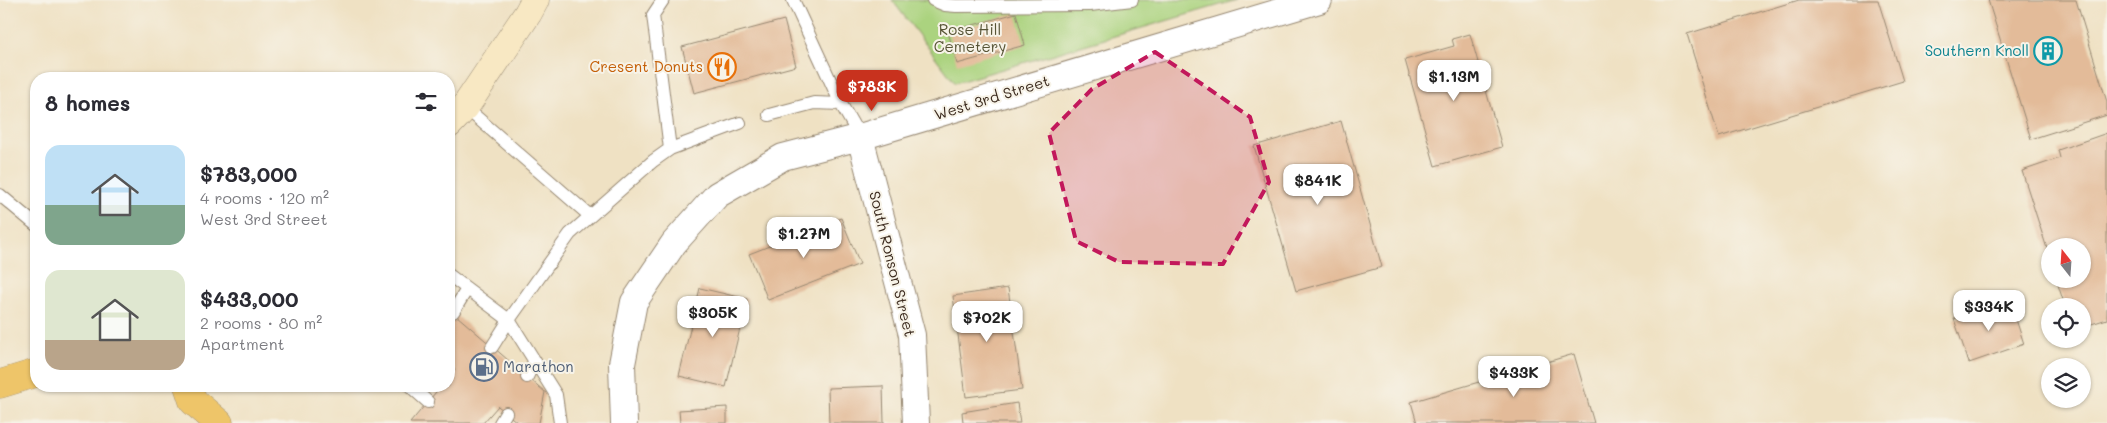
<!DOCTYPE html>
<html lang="en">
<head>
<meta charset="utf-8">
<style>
  body { margin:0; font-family:Mali,sans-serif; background:#f7f7f7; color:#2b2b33; height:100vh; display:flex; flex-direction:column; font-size:19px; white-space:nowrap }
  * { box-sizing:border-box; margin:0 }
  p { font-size:16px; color:#7c7c81 }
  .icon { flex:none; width:28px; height:28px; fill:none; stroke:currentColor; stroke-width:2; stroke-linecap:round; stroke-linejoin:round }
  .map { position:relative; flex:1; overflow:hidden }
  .details { position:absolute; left:30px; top:72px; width:425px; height:320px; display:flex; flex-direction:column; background:#fff; border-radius:20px; box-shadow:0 1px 4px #0004 }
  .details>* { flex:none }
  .needle { width:32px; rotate:343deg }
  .controls { position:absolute; left:2041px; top:238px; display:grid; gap:10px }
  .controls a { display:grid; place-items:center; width:50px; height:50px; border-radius:50%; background:#fff; box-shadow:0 1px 4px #0004; font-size:25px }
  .price { position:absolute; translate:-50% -42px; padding:0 11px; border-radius:10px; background:#fff; color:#222; font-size:16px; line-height:32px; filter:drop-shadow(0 1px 2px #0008) }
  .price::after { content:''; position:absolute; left:50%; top:30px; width:15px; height:11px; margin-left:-8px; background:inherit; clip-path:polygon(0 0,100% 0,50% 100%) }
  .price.selected { background:#c8321e; color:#fff }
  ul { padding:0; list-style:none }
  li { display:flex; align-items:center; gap:15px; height:125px; padding:0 15px }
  li span { display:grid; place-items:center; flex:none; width:140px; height:100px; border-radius:15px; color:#555 }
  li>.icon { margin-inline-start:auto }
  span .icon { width:60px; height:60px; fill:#fffc; stroke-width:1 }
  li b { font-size:21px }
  h2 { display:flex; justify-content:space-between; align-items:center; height:60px; padding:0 15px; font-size:21px }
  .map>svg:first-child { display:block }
  .green { fill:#abd37f; stroke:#737e4e }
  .building { fill:#e3bb99 }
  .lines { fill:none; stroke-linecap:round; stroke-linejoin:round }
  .lane-casing { stroke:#958670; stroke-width:14 }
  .street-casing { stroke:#958670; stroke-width:28 }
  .secondary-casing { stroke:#958670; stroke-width:29 }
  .primary-casing { stroke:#958670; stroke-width:29 }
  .lane { stroke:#fff; stroke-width:12 }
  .street { stroke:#fff; stroke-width:26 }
  .secondary { stroke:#f8e8c3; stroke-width:28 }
  .primary { stroke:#eec569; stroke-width:28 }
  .marked { fill:#c2185b; fill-opacity:0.2; stroke:#c2185b; stroke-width:4; stroke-dasharray:10 6; stroke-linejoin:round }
  .labels { text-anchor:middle; stroke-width:4; stroke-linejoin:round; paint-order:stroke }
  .park-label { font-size:15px; fill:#575436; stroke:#f7f3e8 }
  .culture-label { font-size:15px; fill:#0d838f; stroke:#f7f3e8; text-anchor:end }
  .food-label { font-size:15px; fill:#c56008; stroke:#f7f3e8; text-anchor:end }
  .street-label { font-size:15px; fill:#3b2a1e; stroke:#f7f3e8 }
  .service-label { font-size:15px; fill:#4e5e75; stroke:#f7f3e8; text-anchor:start }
</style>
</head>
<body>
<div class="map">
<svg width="2107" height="423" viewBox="0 0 2107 423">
  <rect width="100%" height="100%" fill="#f7f3e8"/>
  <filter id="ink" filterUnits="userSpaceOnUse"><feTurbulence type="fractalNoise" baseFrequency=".02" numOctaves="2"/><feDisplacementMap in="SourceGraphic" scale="10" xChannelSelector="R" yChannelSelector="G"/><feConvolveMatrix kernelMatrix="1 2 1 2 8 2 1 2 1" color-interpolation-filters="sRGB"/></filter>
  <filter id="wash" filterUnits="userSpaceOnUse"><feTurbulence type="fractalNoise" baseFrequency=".0096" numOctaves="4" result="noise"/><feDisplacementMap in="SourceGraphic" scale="20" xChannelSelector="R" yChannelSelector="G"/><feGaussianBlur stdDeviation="1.12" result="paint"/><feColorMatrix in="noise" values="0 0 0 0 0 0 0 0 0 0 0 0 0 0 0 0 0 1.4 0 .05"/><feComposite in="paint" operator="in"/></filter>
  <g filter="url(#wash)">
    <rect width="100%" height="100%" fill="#efe1c3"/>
    <path class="green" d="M892,0H1237L955,83Z"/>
    <g id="blocks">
      <path class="building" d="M1799,0H1878L1903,81L1719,137L1687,34Z
        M1988,0H2076L2107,102V115L2031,139Z
        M1016,13L1025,45L957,64L948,32Z
        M784,20L796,66L694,93L682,47Z
        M1470,34L1502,147L1435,166L1405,60L1454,46L1452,39Z
        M1341,121L1382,267L1296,291L1254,146Z
        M2107,133V319L2082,327V306H2065L2056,279H2082V246H2050V258L2022,171L2060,158L2058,150Z
        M841,218L860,264L768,300L749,254Z
        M700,288L747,299L726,387L679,376Z
        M1008,288L1022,390L966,397L953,296Z
        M2010,301L2024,344L1969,363L1954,319Z
        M449,309L545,392L539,423H518L498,406L483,423H410L441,386H449V376L455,369L449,364Z
        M1574,354L1594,423H1417L1411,402Z
        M883,386L884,423H829L828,388Z
        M1017,403L1020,423H963L962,412Z
        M727,407V423H680L679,410Z"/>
    </g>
  </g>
  <g filter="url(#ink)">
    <use href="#blocks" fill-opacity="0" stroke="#958670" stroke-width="1"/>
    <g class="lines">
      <defs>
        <path id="lane" d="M663,0L653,15L670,149
          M793,0L841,104
          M933,0L945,5L956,6L1090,5L1132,0
          M465,107L589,215
          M769,115L814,103L841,104L860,137
          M0,195L36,225
          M449,275L509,320L492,347
          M453,312L467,289
          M527,377L534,362
          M410,386L428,402
          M500,423L506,413
          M560,423L556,395L509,320L570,234L653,161L670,149L740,123"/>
        <path id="street" d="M860,137L912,335L916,423
          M624,423L622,364L634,302L674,243L717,195L783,157L860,137L1319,0"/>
        <path id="secondary" d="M449,124L465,107L528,13L535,0"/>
        <path id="primary" d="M0,384L36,373
          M188,386L193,401L219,423"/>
      </defs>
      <use href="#lane" class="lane-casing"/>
      <use href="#street" class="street-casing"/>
      <use href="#secondary" class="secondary-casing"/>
      <use href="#primary" class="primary-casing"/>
      <use href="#lane" class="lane"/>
      <use href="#street" class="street"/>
      <use href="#secondary" class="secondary"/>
      <use href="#primary" class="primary"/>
    </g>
  </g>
  <path class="marked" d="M1155,52L1250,117L1269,182L1223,264L1119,262L1076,241L1049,133L1092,89Z"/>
  <defs>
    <symbol id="building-ring" viewBox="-11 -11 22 22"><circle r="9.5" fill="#f7f3e8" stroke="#0f9aa8" stroke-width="1.5"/><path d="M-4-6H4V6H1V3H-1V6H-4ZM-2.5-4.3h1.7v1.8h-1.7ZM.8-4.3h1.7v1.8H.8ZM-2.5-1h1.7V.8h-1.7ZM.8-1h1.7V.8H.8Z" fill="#0f9aa8"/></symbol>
    <symbol id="restaurant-ring" viewBox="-11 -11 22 22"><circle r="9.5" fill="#f7f3e8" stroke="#e8710a" stroke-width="1.5"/><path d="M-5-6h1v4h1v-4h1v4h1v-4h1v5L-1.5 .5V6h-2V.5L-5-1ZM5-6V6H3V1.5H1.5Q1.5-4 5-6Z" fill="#e8710a"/></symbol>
    <symbol id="fuel-ring" viewBox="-11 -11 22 22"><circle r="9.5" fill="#f7f3e8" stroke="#5c6f8a" stroke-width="1.5"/><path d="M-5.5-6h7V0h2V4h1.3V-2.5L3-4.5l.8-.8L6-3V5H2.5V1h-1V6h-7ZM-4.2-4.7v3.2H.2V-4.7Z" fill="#5c6f8a"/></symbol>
  </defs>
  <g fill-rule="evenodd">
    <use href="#building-ring" x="2032" y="35" width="32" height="32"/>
    <use href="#restaurant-ring" x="706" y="51" width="32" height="32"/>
    <use href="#fuel-ring" x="468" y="351" width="32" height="32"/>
  </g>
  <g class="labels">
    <g class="park-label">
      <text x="970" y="35">Rose Hill<tspan x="970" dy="17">Cemetery</tspan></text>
    </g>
    <g class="culture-label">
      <text x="2029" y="56">Southern Knoll</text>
    </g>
    <g class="food-label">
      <text x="703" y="72">Cresent Donuts</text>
    </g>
    <g class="street-label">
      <text transform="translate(992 98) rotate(-17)" y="5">West 3rd Street</text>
      <text transform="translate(892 264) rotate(76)" y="5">South Ronson Street</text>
    </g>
    <g class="service-label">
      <text x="503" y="372">Marathon</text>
    </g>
  </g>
</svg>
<div class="controls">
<a><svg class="needle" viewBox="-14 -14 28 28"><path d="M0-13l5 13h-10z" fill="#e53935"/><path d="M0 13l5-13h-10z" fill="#7c7c81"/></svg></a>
<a><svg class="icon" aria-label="locate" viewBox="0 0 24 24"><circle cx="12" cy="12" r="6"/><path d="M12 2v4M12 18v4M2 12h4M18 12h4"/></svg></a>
<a><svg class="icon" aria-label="layers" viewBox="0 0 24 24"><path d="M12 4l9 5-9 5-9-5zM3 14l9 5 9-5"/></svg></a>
</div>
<b class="price" style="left:1454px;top:102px">$1.13M</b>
<b class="price selected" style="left:872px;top:112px">$783K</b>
<b class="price" style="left:1318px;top:206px">$841K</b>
<b class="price" style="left:804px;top:259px">$1.27M</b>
<b class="price" style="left:1989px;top:332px">$334K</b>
<b class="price" style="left:713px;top:338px">$305K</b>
<b class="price" style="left:987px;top:343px">$702K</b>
<b class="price" style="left:1514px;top:398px">$433K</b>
<section class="details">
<h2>8 homes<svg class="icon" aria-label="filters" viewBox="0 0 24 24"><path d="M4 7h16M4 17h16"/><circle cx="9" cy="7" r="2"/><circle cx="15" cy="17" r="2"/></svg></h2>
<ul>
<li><span style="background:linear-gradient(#bfe0f5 60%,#7fa58c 0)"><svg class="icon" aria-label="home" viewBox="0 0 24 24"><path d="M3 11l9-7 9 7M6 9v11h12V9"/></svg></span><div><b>$783,000</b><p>4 rooms · 120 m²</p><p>West 3rd Street</p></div></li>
<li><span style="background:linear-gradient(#dfe7d0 70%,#b9a48a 0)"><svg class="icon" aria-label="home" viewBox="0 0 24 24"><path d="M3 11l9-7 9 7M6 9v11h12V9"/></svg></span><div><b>$433,000</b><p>2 rooms · 80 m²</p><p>Apartment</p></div></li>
</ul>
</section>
</div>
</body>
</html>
